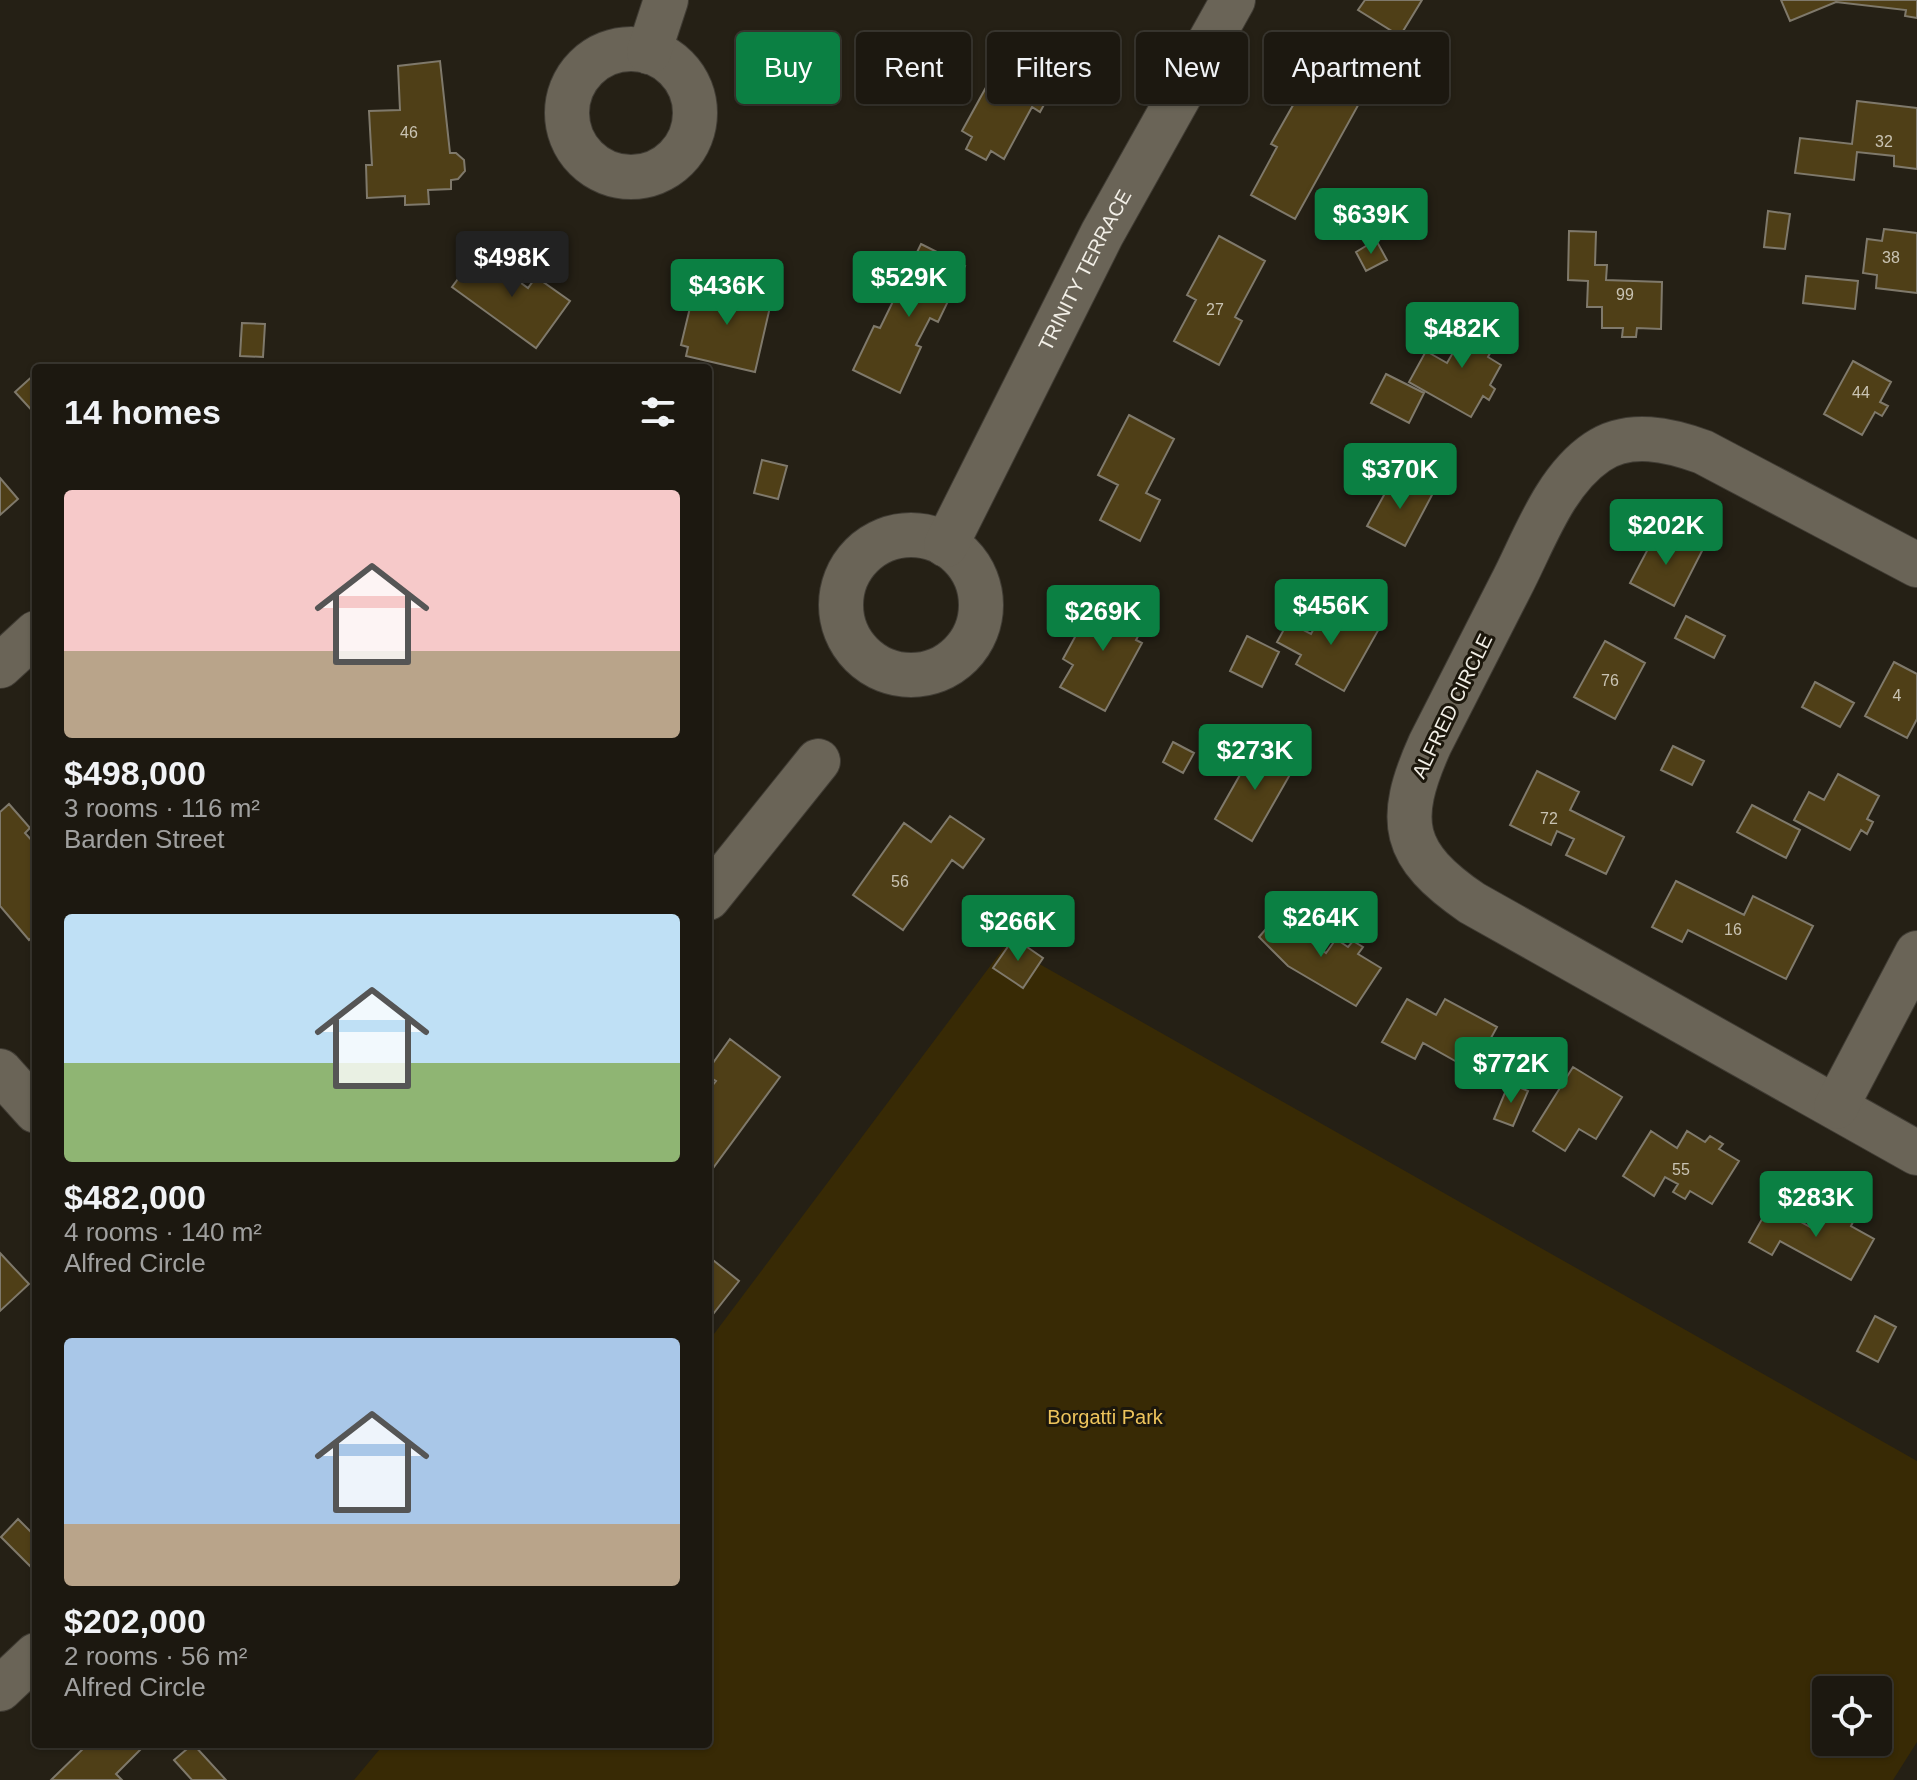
<!DOCTYPE html>
<html lang="en">
<head>
<meta charset="utf-8">
<style>
  body { margin:0; font-family:Helvetica,sans-serif; background:#252119; color:#f1f3f6; height:100vh; display:flex; flex-direction:column; font-size:30px; white-space:nowrap }
  * { box-sizing:border-box; margin:0 }
  p { font-size:26px; color:#a0a09f }
  .icon { flex:none; width:44px; height:44px; fill:none; stroke:currentColor; stroke-width:2; stroke-linecap:round; stroke-linejoin:round }
  .map { position:relative; flex:1; overflow:hidden }
  .details { position:absolute; left:32px; top:364px; width:680px; height:1384px; display:flex; flex-direction:column; background:#1c1810; border-radius:8px; box-shadow:0 2px 6px #0004,0 0 0 2px #3a3730 }
  .details>* { flex:none }
  .hud { position:absolute; left:736px; top:32px; width:760px; height:72px; display:flex; gap:16px }
  .fabs { position:absolute; left:1812px; top:1676px; display:grid; gap:16px }
  .fabs a { display:grid; place-items:center; width:80px; height:80px; border-radius:8px; background:#1c1810; box-shadow:0 2px 6px #0004,0 0 0 2px #3a3730; font-size:40px }
  .price { position:absolute; translate:-50% -68px; padding:0 18px; border-radius:8px; background:#0b8043; color:#fff; font-size:26px; line-height:52px; filter:drop-shadow(0 2px 4px #0008) }
  .price::after { content:''; position:absolute; left:50%; top:48px; width:24px; height:18px; margin-left:-12px; background:inherit; clip-path:polygon(0 0,100% 0,50% 100%) }
  .price.selected { background:#222; color:#fff }
  ul { padding:0; list-style:none }
  li { display:grid; align-content:center; gap:16px; height:424px; padding:0 32px }
  li span { display:grid; place-items:center; height:248px; border-radius:8px; color:#555 }
  li>.icon { margin-inline-start:auto }
  span .icon { width:144px; height:144px; fill:#fffc; stroke-width:1 }
  li b { font-size:34px }
  h2 { display:flex; justify-content:space-between; align-items:center; height:96px; padding:0 32px; font-size:34px }
  .pill { padding:0 28px; border-radius:8px; background:#1c1810; box-shadow:0 2px 6px #0004,0 0 0 2px #3a3730; font-size:28px; line-height:72px }
  .pill.selected { background:#0b8043; color:#fff }
  .map>svg:first-child { display:block }
  .green { fill:#382a05; fill-rule:evenodd }
  .building { fill:#4f3f17; stroke:#7f796b; stroke-width:2 }
  .lines { fill:none; stroke-linecap:round; stroke-linejoin:round }
  .minor-casing { stroke:#403c34; stroke-width:46 }
  .minor { stroke:#6a6457; stroke-width:44 }
  .labels { text-anchor:middle; stroke-width:6; stroke-linejoin:round; paint-order:stroke }
  .number-label { font-size:16px; fill:#c9c3b3 }
  .street-label { font-size:20px; fill:#f2efe7; stroke:#1c170c }
  .park-label { font-size:20px; fill:#eec45c; stroke:#1c170c }
</style>
</head>
<body>
<div class="map">
<svg width="1917" height="1780" viewBox="0 0 1917 1780">
  <rect width="100%" height="100%" fill="#252015"/>
  <path class="green" d="M1006,945L1917,1461V1742L1893,1780H354L384,1744H708V1342ZM1826,1690H1878V1742H1826Z"/>
  <path class="building" d="M1365,0H1422L1400,36L1358,10Z
    M1781,0H1917V18L1905,16L1906,10L1836,2L1790,21Z
    M1029,32L1071,55L1040,112L1032,107L1004,159L991,151L986,160L966,149L972,137L962,131L989,82L999,88Z
    M440,61L450,153H456L464,160L465,171L458,179L451,180V189L428,190L429,204L405,205V196L367,198L366,165H372L369,111L400,110L398,66Z
    M1317,75L1361,100L1295,219L1251,195L1277,147L1271,144L1296,100L1301,103Z
    M1857,101L1917,108V169L1894,166V156L1857,152L1854,180L1795,173L1800,138L1852,144Z
    M1768,211L1790,214L1785,249L1764,247Z
    M1884,229L1917,233V293L1876,288L1877,275L1863,273L1867,239L1882,241Z
    M1569,231L1596,232L1595,265H1607L1606,280L1662,282L1661,329L1637,328L1636,337H1622L1623,328H1602V307H1587L1588,281L1568,280Z
    M1219,236L1265,261L1235,317L1242,321L1219,365L1174,341L1196,300L1187,295Z
    M1376,240L1387,260L1366,271L1356,252Z
    M921,244L965,266L938,322L930,318L916,345L921,347L900,393L853,370L874,326L880,328Z
    M478,252L528,288L536,277L570,301L536,348L452,287Z
    M1806,276L1858,281L1855,309L1803,303Z
    M739,286L773,294L755,372L686,356L688,347L681,345L695,287L736,297Z
    M1473,318L1501,333L1488,357L1501,365L1490,385L1495,389L1489,400L1483,396L1471,417L1409,382L1426,351L1447,363Z
    M242,323L265,324L263,357L240,356Z
    M1853,361L1891,382L1880,402L1888,406L1882,416L1875,412L1862,435L1824,414Z
    M36,373V415L15,392Z
    M1386,374L1424,393L1409,423L1371,403Z
    M1129,415L1174,439L1146,493L1160,500L1140,541L1100,520L1118,485L1098,475Z
    M762,460L787,466L778,499L754,493Z
    M1395,475L1432,495L1405,546L1367,526Z
    M0,478L18,499L0,515Z
    M1659,528L1702,551L1674,606L1630,583Z
    M1111,597L1148,618L1136,640L1142,643L1105,711L1060,687L1073,665L1063,659L1088,613L1099,618Z
    M1353,612L1380,627L1344,691L1296,664L1301,655L1277,642L1288,622L1311,634L1322,614L1345,627Z
    M1686,616L1725,636L1714,658L1675,638Z
    M1247,636L1279,652L1262,687L1230,671Z
    M1605,641L1645,663L1615,719L1574,697Z
    M1894,662L1917,674V719L1907,738L1865,716Z
    M1815,682L1854,703L1840,727L1802,707Z
    M1173,742L1194,753L1183,773L1163,762Z
    M1258,743L1296,764L1252,841L1215,819Z
    M1673,746L1704,761L1692,785L1661,770Z
    M1537,771L1579,792L1570,810L1624,837L1606,874L1566,855L1574,839L1557,831L1551,845L1510,825Z
    M1838,774L1879,796L1867,819L1873,822L1867,834L1861,830L1850,850L1794,820L1809,792L1824,800Z
    M9,804L30,828L25,833L36,845V934L29,940L0,906V812Z
    M1752,805L1800,830L1786,858L1737,832Z
    M950,816L984,839L963,868L952,860L903,930L853,895L904,823L931,842Z
    M1676,881L1744,915L1753,896L1813,926L1786,979L1688,930L1682,942L1652,927Z
    M1284,908L1313,933L1307,939L1326,953L1336,939L1348,947L1353,941L1363,947L1358,954L1381,968L1356,1006L1288,966L1259,937Z
    M1014,938L1043,958L1023,988L993,968Z
    M1407,999L1436,1015L1445,999L1497,1027L1473,1071L1423,1043L1415,1059L1382,1042Z
    M730,1039L780,1077L708,1175V1091L716,1081L708,1076V1070Z
    M1573,1067L1622,1097L1596,1139L1579,1129L1565,1151L1533,1131Z
    M1509,1083L1528,1091L1513,1126L1494,1119Z
    M1651,1131L1677,1148L1687,1131L1705,1142L1710,1136L1723,1144L1719,1149L1739,1161L1712,1204L1690,1191L1685,1199L1673,1192L1678,1184L1665,1177L1654,1196L1623,1176Z
    M1770,1205L1810,1227L1820,1209L1840,1220L1843,1214L1854,1220L1851,1226L1874,1239L1851,1280L1780,1241L1772,1255L1749,1242Z
    M0,1253L29,1284L0,1311Z
    M708,1256L739,1281L710,1318L708,1317Z
    M1875,1316L1896,1327L1878,1362L1857,1351Z
    M18,1519L36,1537V1560L30,1566L1,1537Z
    M88,1744H146L116,1774L122,1780H51Z
    M193,1744L226,1780H192L174,1760Z"/>
  <g class="lines">
    <defs>
      <g id="minor">
        <circle cx="631" cy="113" r="64"/>
        <path d="M649,52L666,0"/>
        <circle cx="911" cy="605" r="70"/>
        <path id="s1" d="M946,545L1102,234L1233,0"/>
        <path d="M1917,565L1703,452C1670,440 1629,430 1597,452C1554,481 1534,541 1511,585C1484,638 1457,691 1430,744C1395,822 1402,855 1472,903L1917,1153"/>
        <path d="M0,666L36,633"/>
        <path d="M708,898L818,761"/>
        <path d="M0,1071L36,1111"/>
        <path d="M1836,1107L1917,953"/>
        <path d="M0,1689L36,1655"/>
      </g>
    </defs>
    <use href="#minor" class="minor-casing"/>
    <use href="#minor" class="minor"/>
  </g>
  <g class="labels">
    <g class="number-label">
      <text x="409" y="138">46</text>
      <text x="1884" y="147">32</text>
      <text x="1891" y="263">38</text>
      <text x="1625" y="300">99</text>
      <text x="1215" y="315">27</text>
      <text x="1861" y="398">44</text>
      <text x="1610" y="686">76</text>
      <text x="1897" y="701">4</text>
      <text x="1549" y="824">72</text>
      <text x="900" y="887">56</text>
      <text x="1733" y="935">16</text>
      <text x="1681" y="1175">55</text>
    </g>
    <g class="street-label">
      <text dy="7" stroke="none"><textPath href="#s1" startOffset="308">TRINITY TERRACE</textPath></text>
      <text transform="translate(1452 706) rotate(-64)" y="7">ALFRED CIRCLE</text>
    </g>
    <g class="park-label">
      <text x="1105" y="1424">Borgatti Park</text>
    </g>
  </g>
</svg>
<div class="fabs">
<a><svg class="icon" aria-label="locate" viewBox="0 0 24 24"><circle cx="12" cy="12" r="6"/><path d="M12 2v4M12 18v4M2 12h4M18 12h4"/></svg></a>
</div>
<b class="price" style="left:1371px;top:256px">$639K</b>
<b class="price selected" style="left:512px;top:299px">$498K</b>
<b class="price" style="left:909px;top:319px">$529K</b>
<b class="price" style="left:727px;top:327px">$436K</b>
<b class="price" style="left:1462px;top:370px">$482K</b>
<b class="price" style="left:1400px;top:511px">$370K</b>
<b class="price" style="left:1666px;top:567px">$202K</b>
<b class="price" style="left:1331px;top:647px">$456K</b>
<b class="price" style="left:1103px;top:653px">$269K</b>
<b class="price" style="left:1255px;top:792px">$273K</b>
<b class="price" style="left:1321px;top:959px">$264K</b>
<b class="price" style="left:1018px;top:963px">$266K</b>
<b class="price" style="left:1511px;top:1105px">$772K</b>
<b class="price" style="left:1816px;top:1239px">$283K</b>
<div class="hud">
<a class="pill selected">Buy</a>
<a class="pill">Rent</a>
<a class="pill">Filters</a>
<a class="pill">New</a>
<a class="pill">Apartment</a>
</div>
<section class="details">
<h2>14 homes<svg class="icon" aria-label="filters" viewBox="0 0 24 24"><path d="M4 7h16M4 17h16"/><circle cx="9" cy="7" r="2"/><circle cx="15" cy="17" r="2"/></svg></h2>
<ul>
<li><span style="background:linear-gradient(#f6c9c9 65%,#b9a48a 0)"><svg class="icon" aria-label="home" viewBox="0 0 24 24"><path d="M3 11l9-7 9 7M6 9v11h12V9"/></svg></span><div><b>$498,000</b><p>3 rooms · 116 m²</p><p>Barden Street</p></div></li>
<li><span style="background:linear-gradient(#bfe0f5 60%,#8fb573 0)"><svg class="icon" aria-label="home" viewBox="0 0 24 24"><path d="M3 11l9-7 9 7M6 9v11h12V9"/></svg></span><div><b>$482,000</b><p>4 rooms · 140 m²</p><p>Alfred Circle</p></div></li>
<li><span style="background:linear-gradient(#a9c7e8 75%,#b9a48a 0)"><svg class="icon" aria-label="home" viewBox="0 0 24 24"><path d="M3 11l9-7 9 7M6 9v11h12V9"/></svg></span><div><b>$202,000</b><p>2 rooms · 56 m²</p><p>Alfred Circle</p></div></li>
</ul>
</section>
</div>
</body>
</html>
